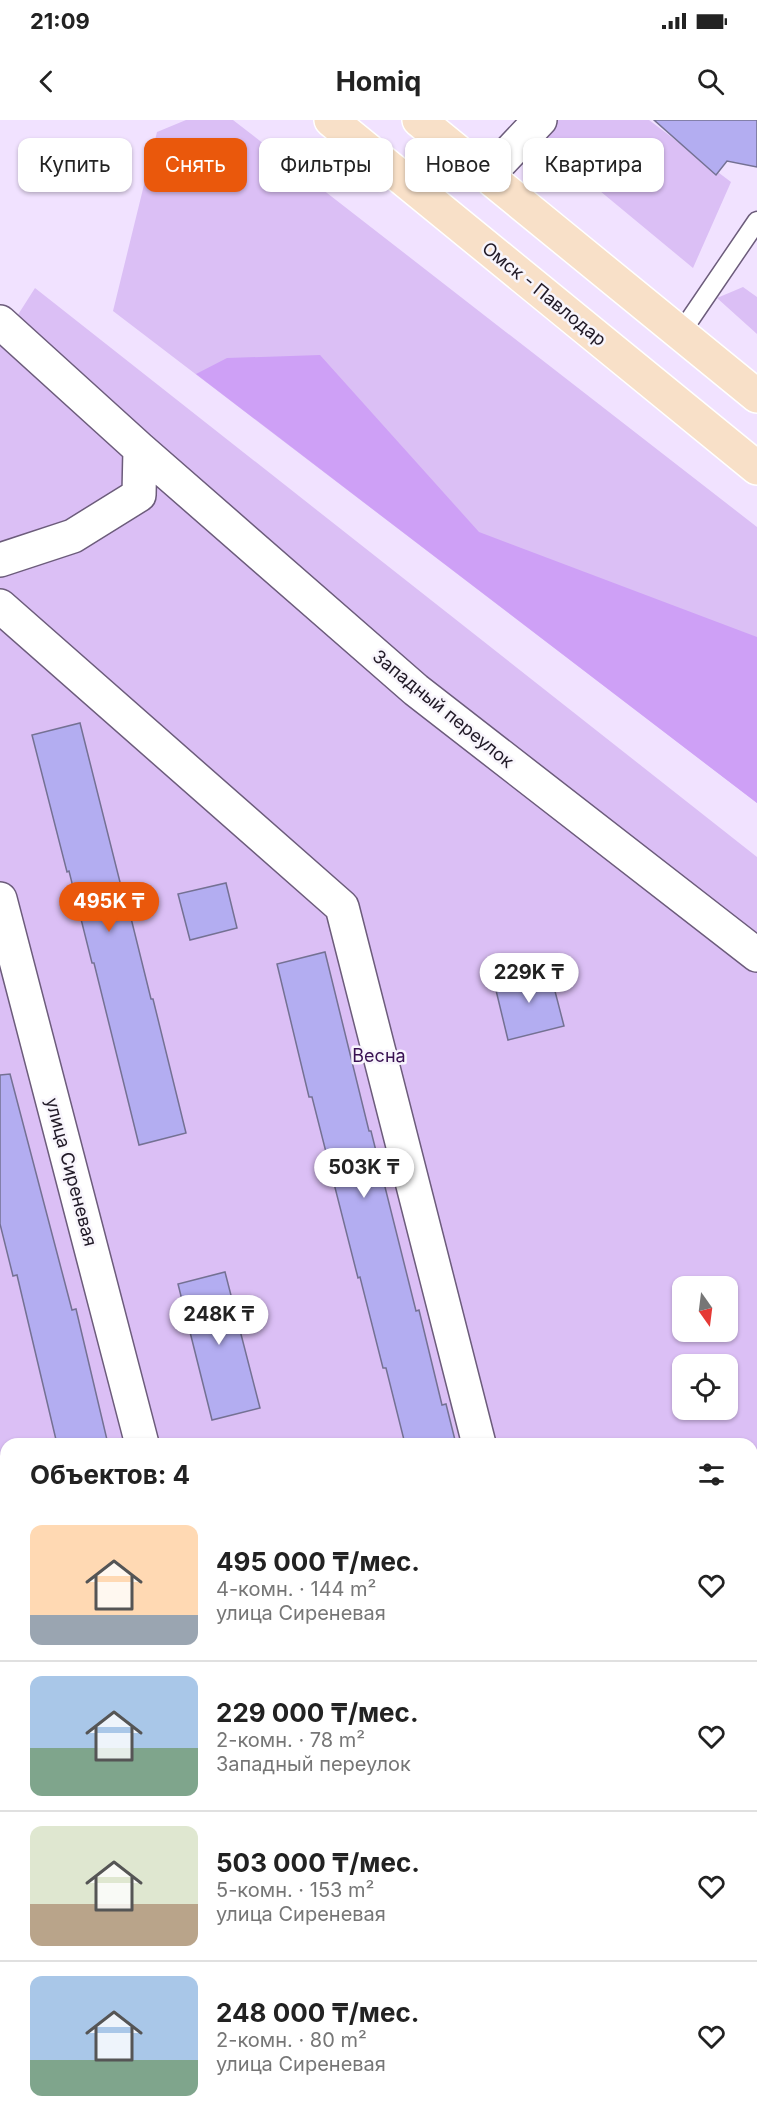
<!DOCTYPE html>
<html lang="ru">
<head>
<meta charset="utf-8">
<style>
  body { margin:0; font-family:Inter,sans-serif; background:#f6f6f6; color:#222; height:100vh; display:flex; flex-direction:column; font-size:22px; white-space:nowrap }
  * { box-sizing:border-box; margin:0 }
  p { font-size:20px; color:#767676 }
  .icon { flex:none; width:33px; height:33px; fill:none; stroke:currentColor; stroke-width:2; stroke-linecap:round; stroke-linejoin:round }
  .map { position:relative; flex:1; overflow:hidden }
  .panel { position:absolute; left:0px; top:1318px; width:758px; height:686px; display:flex; flex-direction:column; background:#fff; border-radius:18px 18px 0 0; box-shadow:0 2px 4px #0004 }
  .panel>* { flex:none }
  .top-card { position:absolute; left:18px; top:18px; width:722px; height:54px; display:flex; gap:12px }
  .needle { width:39px; rotate:166deg }
  .buttons { position:absolute; left:672px; top:1156px; display:grid; gap:12px }
  .buttons a { display:grid; place-items:center; width:66px; height:66px; border-radius:12px; background:#fff; box-shadow:0 2px 4px #0004; font-size:30px }
  .price { position:absolute; translate:-50% -51px; padding:0 14px; border-radius:21px; background:#fff; color:#222; font-size:20px; line-height:39px; filter:drop-shadow(0 2px 3px #0008) }
  .price::after { content:''; position:absolute; left:50%; top:36px; width:18px; height:14px; margin-left:-9px; background:inherit; clip-path:polygon(0 0,100% 0,50% 100%) }
  .price.selected { background:#ea580c; color:#fff }
  ul { padding:0; list-style:none }
  li { display:flex; align-items:center; gap:18px; height:150px; padding:0 30px }
  li+li { border-top:2px solid #e0e0e0 }
  li span { display:grid; place-items:center; flex:none; width:168px; height:120px; border-radius:12px; color:#555 }
  li>.icon { margin-inline-start:auto }
  span .icon { width:72px; height:72px; fill:#fffc; stroke-width:1 }
  li b { font-size:26px }
  h2 { display:flex; justify-content:space-between; align-items:center; height:72px; padding:0 30px; font-size:26px }
  .chip { padding:0 21px; border-radius:12px; background:#fff; box-shadow:0 2px 4px #0004; font-size:21px; line-height:54px }
  .chip.selected { background:#ea580c; color:#fff }
  .status { display:flex; justify-content:space-between; align-items:center; height:42px; padding:0 30px; background:#fff; direction:ltr }
  .status svg { height:16px; fill:currentColor }
  header { display:flex; justify-content:space-between; align-items:center; height:78px; padding:0 30px; background:#fff; font-size:27px; font-weight:700 }
  .map>svg:first-child { display:block }
  .green { fill:#dbbff5; fill-rule:evenodd }
  .forest { fill:#cea0f6 }
  .building { fill:#b3adf1; stroke:#747193; stroke-width:1.5 }
  .lines { fill:none; stroke-linecap:round; stroke-linejoin:round }
  .lane-casing { stroke:#6c5c7b; stroke-width:21 }
  .street-casing { stroke:#6c5c7b; stroke-width:36 }
  .primary-casing { stroke:#fff; stroke-width:36 }
  .lane { stroke:#fff; stroke-width:18 }
  .street { stroke:#fff; stroke-width:33 }
  .primary { stroke:#f8e0c8; stroke-width:33 }
  .labels { text-anchor:middle; stroke-width:5; stroke-linejoin:round; paint-order:stroke }
  .street-label { font-size:18px; fill:#211a27; stroke:#f8f5fc }
  .park-label { font-size:18px; fill:#391153; stroke:#f8f5fc }
</style>
</head>
<body>
<div class="status"><b>21:09</b><svg viewBox="0 0 49 12"><path d="M0 12V9h3v3zM5 12V6h3v6zM10 12V3h3v9zM15 12V0h3v12zM26 1h20v11H26zM47 4h2v5h-2z"/></svg></div>
<header><svg class="icon" aria-label="back" viewBox="0 0 24 24"><path d="M15 5l-7 7 7 7"/></svg>Homiq<svg class="icon" aria-label="search" viewBox="0 0 24 24"><circle cx="10" cy="10" r="6"/><path d="M15 15l6 6"/></svg></header>
<div class="map">
<svg width="757" height="2003" viewBox="0 0 757 2003">
  <rect width="100%" height="100%" fill="#f1e2ff"/>
  <path class="green" d="M186,0H233L757,407V683L113,191L157,12Z
    M556,0H649L731,62L693,148L536,18Z
    M743,167L757,177V214L717,178Z
    M35,168L757,737V1440L752,1441V1324H6V1632L0,1634V223ZM682,1167H728V1212H682ZM682,1245H728V1290H682Z
    M757,1508V2003H0V1695L6,1693V1998H752V1509Z"/>
  <path class="forest" d="M320,235L479,412L757,517V683L196,254L227,238Z"/>
  <path class="building" d="M654,0H757V47L727,41L716,55Z
    M80,603L126,786H128L151,879H153L186,1013L139,1025L94,843H92L69,751L67,752L32,615Z
    M226,763L237,808L190,820L178,774Z
    M325,832L369,1011H371L416,1191L419,1190L442,1285L446,1284L456,1324H405L386,1248H383L360,1157L358,1158L312,977H309L277,844Z
    M549,848L564,906L508,920L494,862Z
    M10,954L72,1190L76,1189L108,1324H57L17,1155L13,1156L0,1104V955Z
    M225,1152L260,1288L212,1300L178,1164Z"/>
  <g class="lines">
    <defs>
      <path id="lane" d="M680,214L757,101"/>
      <path id="street" d="M487,56L540,0
        M0,202L140,329L139,375L73,416L0,440
        M140,329L416,570L757,835
        M0,486L342,787L479,1324
        M0,779L142,1324
        M752,1354L757,1352
        M0,1547L6,1546
        M752,1841L757,1839
        M116,2003L136,1998"/>
      <path id="primary" d="M331,0L757,348
        M419,0L757,276"/>
    </defs>
    <use href="#lane" class="lane-casing"/>
    <use href="#street" class="street-casing"/>
    <use href="#primary" class="primary-casing"/>
    <use href="#lane" class="lane"/>
    <use href="#street" class="street"/>
    <use href="#primary" class="primary"/>
  </g>
  <g class="labels">
    <g class="street-label">
      <text transform="translate(544 174) rotate(39)" y="6">Омск - Павлодар</text>
      <text transform="translate(443 589) rotate(39)" y="6">Западный переулок</text>
      <text transform="translate(71 1052) rotate(75)" y="6">улица Сиреневая</text>
    </g>
    <g class="park-label">
      <text x="379" y="942">Весна</text>
    </g>
  </g>
</svg>
<div class="buttons">
<a><svg class="needle" viewBox="-14 -14 28 28"><path d="M0-13l5 13h-10z" fill="#e53935"/><path d="M0 13l5-13h-10z" fill="#767676"/></svg></a>
<a><svg class="icon" aria-label="locate" viewBox="0 0 24 24"><circle cx="12" cy="12" r="6"/><path d="M12 2v4M12 18v4M2 12h4M18 12h4"/></svg></a>
</div>
<b class="price selected" style="left:109px;top:813px">495K ₸</b>
<b class="price" style="left:529px;top:884px">229K ₸</b>
<b class="price" style="left:364px;top:1079px">503K ₸</b>
<b class="price" style="left:219px;top:1226px">248K ₸</b>
<div class="top-card">
<a class="chip">Купить</a>
<a class="chip selected">Снять</a>
<a class="chip">Фильтры</a>
<a class="chip">Новое</a>
<a class="chip">Квартира</a>
</div>
<section class="panel">
<h2>Объектов: 4<svg class="icon" aria-label="filters" viewBox="0 0 24 24"><path d="M4 7h16M4 17h16"/><circle cx="9" cy="7" r="2"/><circle cx="15" cy="17" r="2"/></svg></h2>
<ul>
<li><span style="background:linear-gradient(#ffd9b3 75%,#9aa5b1 0)"><svg class="icon" aria-label="home" viewBox="0 0 24 24"><path d="M3 11l9-7 9 7M6 9v11h12V9"/></svg></span><div><b>495 000 ₸/мес.</b><p>4-комн. · 144 m²</p><p>улица Сиреневая</p></div><svg class="icon" aria-label="heart" viewBox="0 0 24 24"><path d="M12 20l-8-8c-3-5 5-10 8-4 3-6 11-1 8 4z"/></svg></li>
<li><span style="background:linear-gradient(#a9c7e8 60%,#7fa58c 0)"><svg class="icon" aria-label="home" viewBox="0 0 24 24"><path d="M3 11l9-7 9 7M6 9v11h12V9"/></svg></span><div><b>229 000 ₸/мес.</b><p>2-комн. · 78 m²</p><p>Западный переулок</p></div><svg class="icon" aria-label="heart" viewBox="0 0 24 24"><path d="M12 20l-8-8c-3-5 5-10 8-4 3-6 11-1 8 4z"/></svg></li>
<li><span style="background:linear-gradient(#dfe7d0 65%,#b9a48a 0)"><svg class="icon" aria-label="home" viewBox="0 0 24 24"><path d="M3 11l9-7 9 7M6 9v11h12V9"/></svg></span><div><b>503 000 ₸/мес.</b><p>5-комн. · 153 m²</p><p>улица Сиреневая</p></div><svg class="icon" aria-label="heart" viewBox="0 0 24 24"><path d="M12 20l-8-8c-3-5 5-10 8-4 3-6 11-1 8 4z"/></svg></li>
<li><span style="background:linear-gradient(#a9c7e8 70%,#7fa58c 0)"><svg class="icon" aria-label="home" viewBox="0 0 24 24"><path d="M3 11l9-7 9 7M6 9v11h12V9"/></svg></span><div><b>248 000 ₸/мес.</b><p>2-комн. · 80 m²</p><p>улица Сиреневая</p></div><svg class="icon" aria-label="heart" viewBox="0 0 24 24"><path d="M12 20l-8-8c-3-5 5-10 8-4 3-6 11-1 8 4z"/></svg></li>
</ul>
</section>
</div>
</body>
</html>
